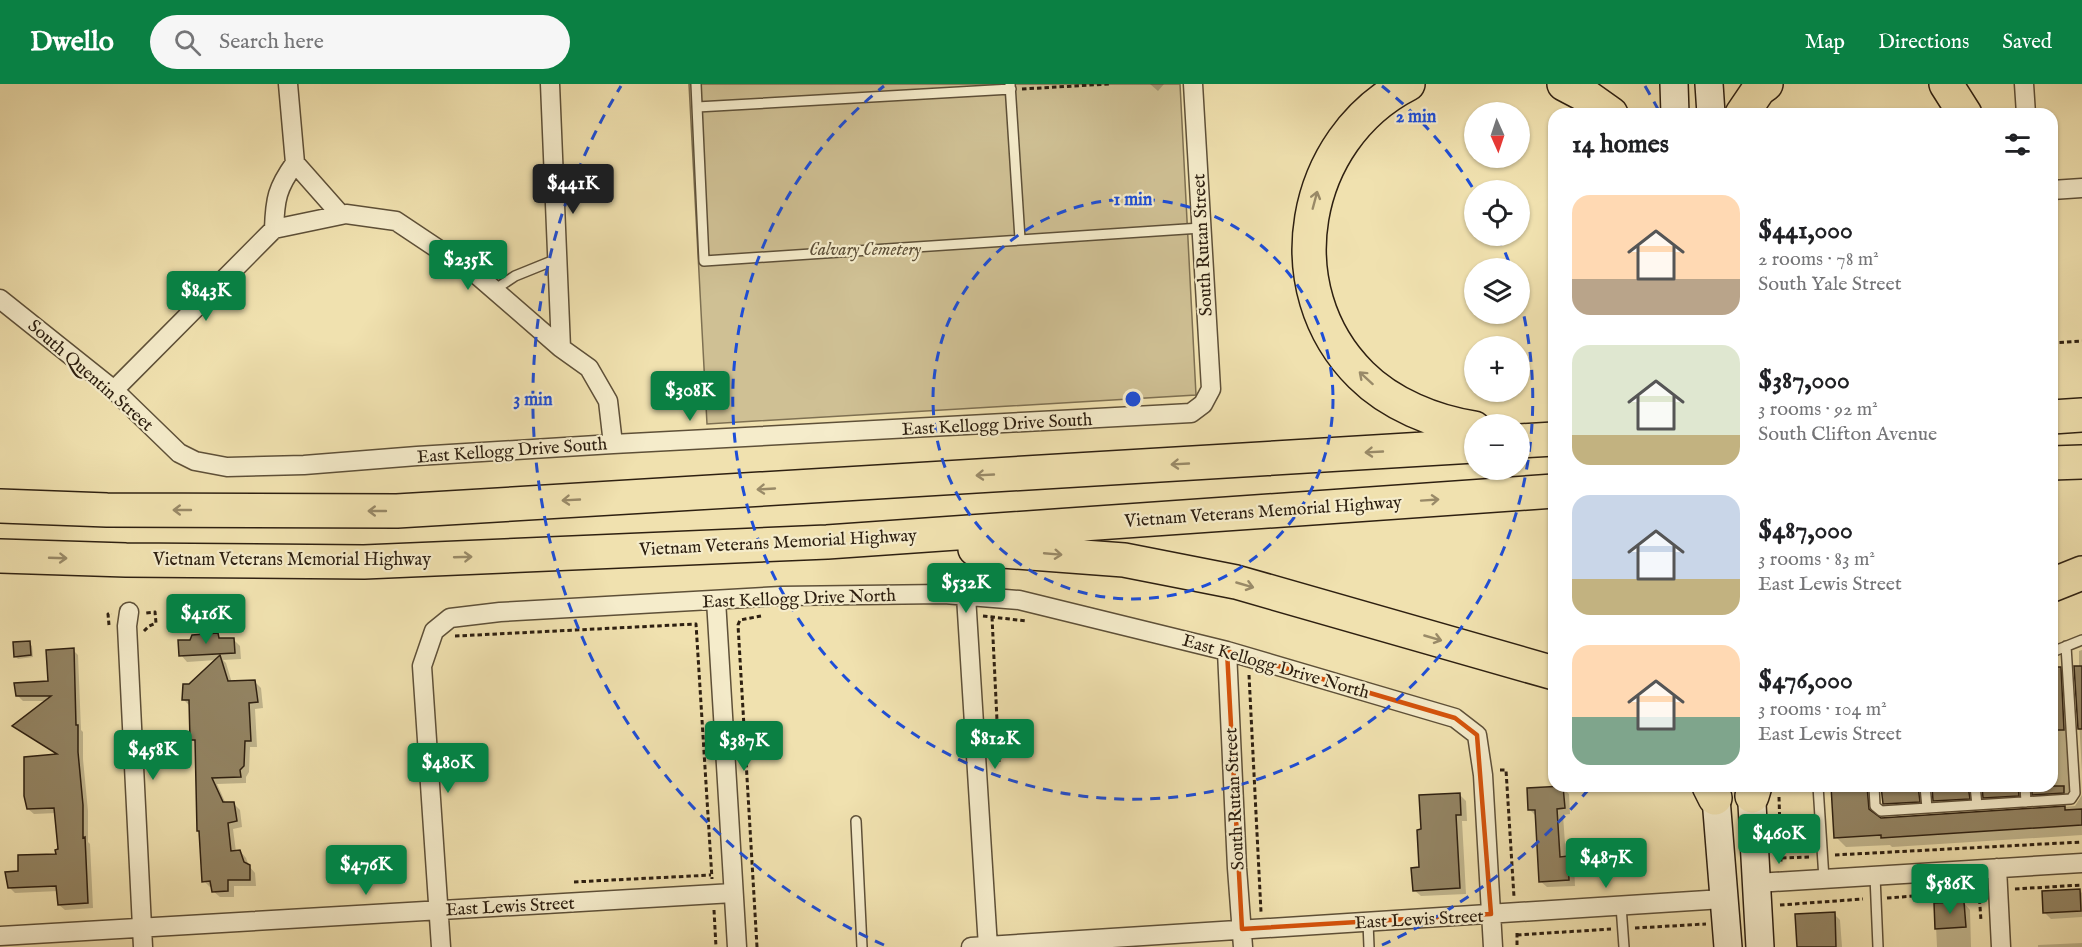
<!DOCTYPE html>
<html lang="en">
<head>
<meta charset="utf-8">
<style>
  body { margin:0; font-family:"IM FELL English",serif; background:#f6f6f6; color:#202124; height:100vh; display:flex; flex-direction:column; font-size:22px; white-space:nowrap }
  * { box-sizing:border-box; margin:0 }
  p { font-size:20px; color:#757577 }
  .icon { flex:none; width:33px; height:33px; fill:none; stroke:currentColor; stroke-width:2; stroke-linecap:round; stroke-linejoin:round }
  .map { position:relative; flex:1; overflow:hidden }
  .sheet { position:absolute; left:1548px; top:24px; width:510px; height:684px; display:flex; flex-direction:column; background:#fff; border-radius:18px; box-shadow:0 2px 4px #0004 }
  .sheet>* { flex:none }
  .needle { width:39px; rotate:177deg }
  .buttons { position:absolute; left:1464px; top:18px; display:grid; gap:12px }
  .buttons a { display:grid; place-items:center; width:66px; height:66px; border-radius:50%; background:#fff; box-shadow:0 2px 4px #0004; font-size:30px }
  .price { position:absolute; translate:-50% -51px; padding:0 14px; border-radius:6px; background:#0b8043; color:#fff; font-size:20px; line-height:39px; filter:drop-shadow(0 2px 3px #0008) }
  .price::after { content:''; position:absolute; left:50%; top:36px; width:18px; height:14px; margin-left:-9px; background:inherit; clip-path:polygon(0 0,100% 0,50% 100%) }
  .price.on { background:#222; color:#fff }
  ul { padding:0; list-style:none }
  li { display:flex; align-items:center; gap:18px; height:150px; padding:0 24px }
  li span { display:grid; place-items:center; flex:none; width:168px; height:120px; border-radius:18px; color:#555 }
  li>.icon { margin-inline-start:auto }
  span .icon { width:72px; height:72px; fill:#fffc; stroke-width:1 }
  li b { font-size:26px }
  h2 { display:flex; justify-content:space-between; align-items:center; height:72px; padding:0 24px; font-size:26px }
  header { display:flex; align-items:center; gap:36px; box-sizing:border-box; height:84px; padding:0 30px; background:#0b8043; color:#fff }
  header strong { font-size:28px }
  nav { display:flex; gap:33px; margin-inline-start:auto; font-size:21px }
  .search { width:420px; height:54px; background:#f6f6f6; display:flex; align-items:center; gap:15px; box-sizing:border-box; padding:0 21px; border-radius:33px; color:#757577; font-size:22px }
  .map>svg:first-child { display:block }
  .green { fill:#cfc094; stroke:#7e7052; stroke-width:1.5 }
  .shadow { fill:#0003 }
  .building { fill:#938463; stroke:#2e2011; stroke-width:1.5 }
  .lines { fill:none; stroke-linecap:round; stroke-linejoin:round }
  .lane-casing { stroke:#5e5038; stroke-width:12 }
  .street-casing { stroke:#5e5038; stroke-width:21 }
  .secondary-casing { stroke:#2e2011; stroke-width:30 }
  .highway-casing { stroke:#2e2011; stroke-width:36 }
  .path { stroke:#2e2011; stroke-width:3; stroke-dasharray:4.5 3; stroke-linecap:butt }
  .lane { stroke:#f5eccb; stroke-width:9 }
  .street { stroke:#f5eccb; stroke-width:18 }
  .secondary { stroke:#f5eccb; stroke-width:27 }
  .highway { stroke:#f0e1af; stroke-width:33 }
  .oneway { stroke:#998a68 }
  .marked { fill:none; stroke:#d5530c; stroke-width:4.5; stroke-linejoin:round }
  .ring { fill:none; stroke:#1d4ed8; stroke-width:3; stroke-dasharray:10 8 }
  .labels { text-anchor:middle; stroke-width:4.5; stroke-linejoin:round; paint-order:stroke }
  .street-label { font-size:18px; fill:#2e2011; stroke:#f5eccb }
  .park-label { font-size:18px; font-style:italic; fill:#5e5038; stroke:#f5eccb }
  .centre { fill:#1d4ed8; stroke:#f5eccb; stroke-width:3 }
  .ring-label { font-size:18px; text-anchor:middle; font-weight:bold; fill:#1d4ed8; stroke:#f5eccb; stroke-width:4.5; stroke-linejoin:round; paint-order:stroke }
</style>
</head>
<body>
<header>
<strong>Dwello</strong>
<div class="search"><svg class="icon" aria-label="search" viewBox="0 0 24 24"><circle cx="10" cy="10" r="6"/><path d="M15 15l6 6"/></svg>Search here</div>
<nav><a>Map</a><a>Directions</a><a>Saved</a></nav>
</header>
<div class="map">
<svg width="2082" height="863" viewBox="0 0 2082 863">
  <rect width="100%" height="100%" fill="#f0e1af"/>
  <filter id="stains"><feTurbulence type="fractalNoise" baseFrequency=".00333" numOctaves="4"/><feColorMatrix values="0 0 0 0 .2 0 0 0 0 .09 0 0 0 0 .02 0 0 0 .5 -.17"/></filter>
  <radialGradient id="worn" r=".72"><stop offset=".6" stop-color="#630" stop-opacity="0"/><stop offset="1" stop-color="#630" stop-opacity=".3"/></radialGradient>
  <path class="green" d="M689,0H1180L1196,311L707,340Z"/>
  <path class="shadow" d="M1150,0H1164L1158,7Z
    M217,551L222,556L233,555L240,562L241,575L223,576L226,579L232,599L255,598L261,604L263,624L255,625L257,663H250L249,688L246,693V699L217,700L226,720H234L240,726L242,743L233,745L236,768L240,767L246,774L249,782L255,789L256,802H234V813H220L213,807V803H210L204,797L197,660L192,655L191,623L184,616L190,602L216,576L187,578L181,571L191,557Z
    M29,559L32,562L33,573L18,575L15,572Z
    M73,566L78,571L81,646L83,648V675L88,727V758L90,760L93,824L65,826L59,821L58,807L15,809L9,803L19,789L57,772L59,767L56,729L34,730L28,725L58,671L15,642L47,617H23L17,611L50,599Z
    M2082,566V688L2076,583H2079V567Z
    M2060,584L2070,594L2076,718L2044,720L2034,710L2033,706L2028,710V721L1994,723L1984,713L1983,706L1978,710L1979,724L1945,726L1935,716L1933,706L1928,710L1929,727L1895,729L1885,719L1882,705L1877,712L1878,733L1881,735L2075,722L2082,711V751L1892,763L1890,761L1846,763L1836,753L1833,702H2052V585Z
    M1563,704L1569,710L1570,730L1563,731L1566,774L1574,780L1575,802L1547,803L1540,797L1536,732L1529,725Z
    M1460,711L1466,717L1467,737H1462L1466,810L1421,812L1414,806L1421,785L1422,747Z
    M2079,806L2082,809V833L2051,835L2044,828Z
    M1964,819L1970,826L1971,863H1937L1935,821Z
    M1834,830L1840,836L1842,863H1798Z
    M2082,859V863H2038V861Z"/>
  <path class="building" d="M218,549L219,554H234L235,569L179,572L178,556H190L192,551Z
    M30,557L31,571L14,573L13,558Z
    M74,564L76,641H78V668L83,721V754L85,753L88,819L58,821L56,802L8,804L5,788L18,787V771L56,770L55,766L58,765L54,724L27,725L24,712V673L57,670L12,642L51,612H16L14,599L48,597L46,566Z
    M220,571L228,597L255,596L258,618L249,619L251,657H245L244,682L240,686L241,693L212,694L223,718H234L237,737L228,739L231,767L240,766L244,778L250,781V796H228V807L212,808L210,797L202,798L199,747H197L195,656H190L189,616H182L183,600H189Z
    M2074,582H2082V645H2078Z
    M2052,583H2061L2064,646H2052Z
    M1563,702L1565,724L1557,725L1560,773L1568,772L1569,796L1539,798L1535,726H1528L1527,704Z
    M1831,702H1867L1869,725L1881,734L2065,722V726L2082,725V741L1881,754V751L1834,754Z
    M1881,702H1918L1920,718L1883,720Z
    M1932,702H1968L1970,715L1933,717Z
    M1982,702H2018L2019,712L1983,714Z
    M2032,702H2064V709L2032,711Z
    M1460,709L1461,731H1456L1460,804L1413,807L1411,784L1419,783L1417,746L1421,745L1419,711Z
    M2080,805L2081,827L2043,829L2042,807Z
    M1964,818L1966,843L1935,845L1934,819Z
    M1835,828L1836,863H1797L1795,830Z"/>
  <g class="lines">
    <defs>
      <path id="lane" d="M696,0L704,177L1201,144
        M1010,0L1020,155
        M697,23L1011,5
        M494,206L515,192L557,175
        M2052,568L2082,556
        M1818,702L1824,795
        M1874,702L1875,722L1881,727L2071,715L2075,709L2066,562
        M1925,702L1927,724
        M1975,702L1977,721
        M2025,702L2026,718
        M856,737L862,863
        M1875,792L1878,863
        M1621,822L1624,863
        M1368,838L1369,863"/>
      <path id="street" d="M288,0L295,79
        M550,0L561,264
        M2024,0L2026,30
        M2052,106L2082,104
        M274,145C275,115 277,104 295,79L341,131
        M0,215L114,306L179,369L195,377L227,383L304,381L417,372L613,360L1191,329L1203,320L1211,305L1193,0
        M114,306L274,145L346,130L396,137L477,191L561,264L589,284L608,317L613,360
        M966,512L988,863
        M716,516L737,863
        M129,528L127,542L143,863
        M1227,567L1237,784L1243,863
        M1997,784L2001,863
        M1757,799L2082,779
        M0,852L733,809
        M441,863L422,582L434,547L450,534L500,528L781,512L944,510L1019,516L1227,567L1455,634L1477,651L1483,691L1493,863
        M971,863L1723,815"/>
      <path id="secondary" d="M1674,0L1675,30
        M1709,0L1711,30
        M1715,702L1728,863
        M1751,702L1760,863"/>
      <path id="highway" d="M1408,0C1301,55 1274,205 1361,291C1390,320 1434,338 1474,344
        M1564,0L1583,10L1611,30
        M1946,0L1965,30
        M1742,30L1759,5L1766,0
        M2052,333L2082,331
        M1520,357L1554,355
        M2052,379L2082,378
        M0,422L107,426L397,427L1474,362
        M975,465L1124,476L1236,498L1554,589
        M0,472L126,476L364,478L827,458L1554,407
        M2052,501L2082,489
        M1709,702L1715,714
        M1752,712L1755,702"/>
    </defs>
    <use href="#lane" class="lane-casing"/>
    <use href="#street" class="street-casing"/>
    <use href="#secondary" class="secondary-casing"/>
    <use href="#highway" class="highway-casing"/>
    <path class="path" d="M1022,5L1109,0
      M2052,259L2082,257
      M983,532L1027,537
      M992,533L999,678
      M109,541L108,530H112
      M144,547L149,542L156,539L155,528L146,529
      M455,552L696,540L712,795
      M1249,591L1261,828
      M1500,686H1506L1514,813
      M1779,713L1781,778
      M1835,771L2082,758
      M1782,774L1810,773
      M574,798L711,791
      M2015,805L2082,801
      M1979,808L1981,837
      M1887,814L1983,807
      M1780,821L1863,815
      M714,826L716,863
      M1635,844L1706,840
      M1517,849V863
      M1517,851L1611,845
      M757,863L738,541L740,536L761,532"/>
    <use href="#lane" class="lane"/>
    <use href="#street" class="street"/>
    <use href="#secondary" class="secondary"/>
    <use href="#highway" class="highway"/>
  </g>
  <defs><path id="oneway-shaft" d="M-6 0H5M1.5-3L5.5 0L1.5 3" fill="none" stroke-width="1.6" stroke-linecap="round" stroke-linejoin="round" transform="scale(1.5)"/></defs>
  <g class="oneway">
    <use href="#oneway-shaft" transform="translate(1315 116) rotate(-75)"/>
    <use href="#oneway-shaft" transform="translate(1366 294) rotate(-138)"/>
    <use href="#oneway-shaft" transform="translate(1374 368) rotate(177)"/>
    <use href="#oneway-shaft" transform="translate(1180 380) rotate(177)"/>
    <use href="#oneway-shaft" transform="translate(985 391) rotate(177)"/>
    <use href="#oneway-shaft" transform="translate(766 405) rotate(177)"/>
    <use href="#oneway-shaft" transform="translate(571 416) rotate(177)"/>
    <use href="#oneway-shaft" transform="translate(1430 416) rotate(-4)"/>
    <use href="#oneway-shaft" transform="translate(182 426) rotate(-180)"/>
    <use href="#oneway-shaft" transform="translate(377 427) rotate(-180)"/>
    <use href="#oneway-shaft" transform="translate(1053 470) rotate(5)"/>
    <use href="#oneway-shaft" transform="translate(463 473) rotate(-2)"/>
    <use href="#oneway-shaft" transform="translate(58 474) rotate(2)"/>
    <use href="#oneway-shaft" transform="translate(1245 501) rotate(16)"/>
    <use href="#oneway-shaft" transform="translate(1433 554) rotate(16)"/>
  </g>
  <path class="marked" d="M1227,567L1455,634L1477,651L1491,830L1242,845Z"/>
  <g class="ring">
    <circle cx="1133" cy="315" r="200"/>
    <path d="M1382 2A400 400 0 0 1 1474 106M1498 152A400 400 0 0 1 1510 181M1520 215A400 400 0 1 1 884 2"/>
    <path d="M1589 705A600 600 0 0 1 1382 861M884 861A600 600 0 0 1 621 2M1645 2A600 600 0 0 1 1660 29"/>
  </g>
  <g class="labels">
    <g class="street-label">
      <text transform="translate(1202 161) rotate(-93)" y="6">South Rutan Street</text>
      <text transform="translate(91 291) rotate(41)" y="6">South Quentin Street</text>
      <text transform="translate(997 340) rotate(-3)" y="6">East Kellogg Drive South</text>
      <text transform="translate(512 366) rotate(-4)" y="6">East Kellogg Drive South</text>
      <text transform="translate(1263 427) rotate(-4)" y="6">Vietnam Veterans Memorial Highway</text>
      <text transform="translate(778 458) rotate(-3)" y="6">Vietnam Veterans Memorial Highway</text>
      <text x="292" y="481">Vietnam Veterans Memorial Highway</text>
      <text transform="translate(799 514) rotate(-2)" y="6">East Kellogg Drive North</text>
      <text transform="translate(1276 582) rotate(16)" y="6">East Kellogg Drive North</text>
      <text transform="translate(1234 715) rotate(-93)" y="6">South Rutan Street</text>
      <text transform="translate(510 822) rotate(-3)" y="6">East Lewis Street</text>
      <text transform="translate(1419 835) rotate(-3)" y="6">East Lewis Street</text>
    </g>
    <g class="park-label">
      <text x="865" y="171">Calvary Cemetery</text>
    </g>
  </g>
  <circle cx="1133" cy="315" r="9" class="centre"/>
  <g class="ring-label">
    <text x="1416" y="38">2 min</text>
    <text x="1133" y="121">1 min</text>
    <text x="533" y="321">3 min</text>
  </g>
  <rect width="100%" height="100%" filter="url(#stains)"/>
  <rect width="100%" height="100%" fill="url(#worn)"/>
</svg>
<div class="buttons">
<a><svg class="needle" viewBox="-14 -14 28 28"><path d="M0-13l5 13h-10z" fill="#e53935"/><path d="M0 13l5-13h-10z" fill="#757577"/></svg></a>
<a><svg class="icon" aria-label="locate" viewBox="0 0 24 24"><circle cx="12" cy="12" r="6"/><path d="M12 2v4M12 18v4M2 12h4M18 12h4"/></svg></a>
<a><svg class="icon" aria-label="layers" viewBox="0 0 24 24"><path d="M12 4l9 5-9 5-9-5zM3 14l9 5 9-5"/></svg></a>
<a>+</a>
<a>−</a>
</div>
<b class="price on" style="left:573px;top:131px">$441K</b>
<b class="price" style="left:468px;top:207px">$235K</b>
<b class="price" style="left:206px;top:238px">$843K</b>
<b class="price" style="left:690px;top:338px">$308K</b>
<b class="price" style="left:966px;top:530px">$532K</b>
<b class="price" style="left:206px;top:561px">$416K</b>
<b class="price" style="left:995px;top:686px">$812K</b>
<b class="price" style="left:744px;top:688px">$387K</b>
<b class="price" style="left:153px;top:697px">$458K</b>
<b class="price" style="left:448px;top:710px">$480K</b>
<b class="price" style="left:1779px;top:781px">$460K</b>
<b class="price" style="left:1606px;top:805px">$487K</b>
<b class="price" style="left:366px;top:812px">$476K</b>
<b class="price" style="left:1950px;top:831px">$586K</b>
<section class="sheet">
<h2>14 homes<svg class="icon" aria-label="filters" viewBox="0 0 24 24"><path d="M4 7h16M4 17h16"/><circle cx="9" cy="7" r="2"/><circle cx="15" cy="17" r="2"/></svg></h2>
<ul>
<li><span style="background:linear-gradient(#ffd9b3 70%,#b9a48a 0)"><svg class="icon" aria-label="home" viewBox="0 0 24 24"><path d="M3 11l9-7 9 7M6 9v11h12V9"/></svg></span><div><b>$441,000</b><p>2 rooms · 78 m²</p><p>South Yale Street</p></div></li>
<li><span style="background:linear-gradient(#dfe7d0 75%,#c2b280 0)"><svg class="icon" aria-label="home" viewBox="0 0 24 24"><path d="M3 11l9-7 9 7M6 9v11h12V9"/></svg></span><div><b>$387,000</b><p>3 rooms · 92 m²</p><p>South Clifton Avenue</p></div></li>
<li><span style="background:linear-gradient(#c9d6e8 70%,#c2b280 0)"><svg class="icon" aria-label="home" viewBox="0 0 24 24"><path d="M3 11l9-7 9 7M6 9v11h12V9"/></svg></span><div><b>$487,000</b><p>3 rooms · 83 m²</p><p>East Lewis Street</p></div></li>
<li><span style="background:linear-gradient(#ffd9b3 60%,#7fa58c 0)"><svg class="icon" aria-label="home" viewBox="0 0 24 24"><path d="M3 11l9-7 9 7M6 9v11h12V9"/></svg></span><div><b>$476,000</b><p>3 rooms · 104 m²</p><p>East Lewis Street</p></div></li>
</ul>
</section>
</div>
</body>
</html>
